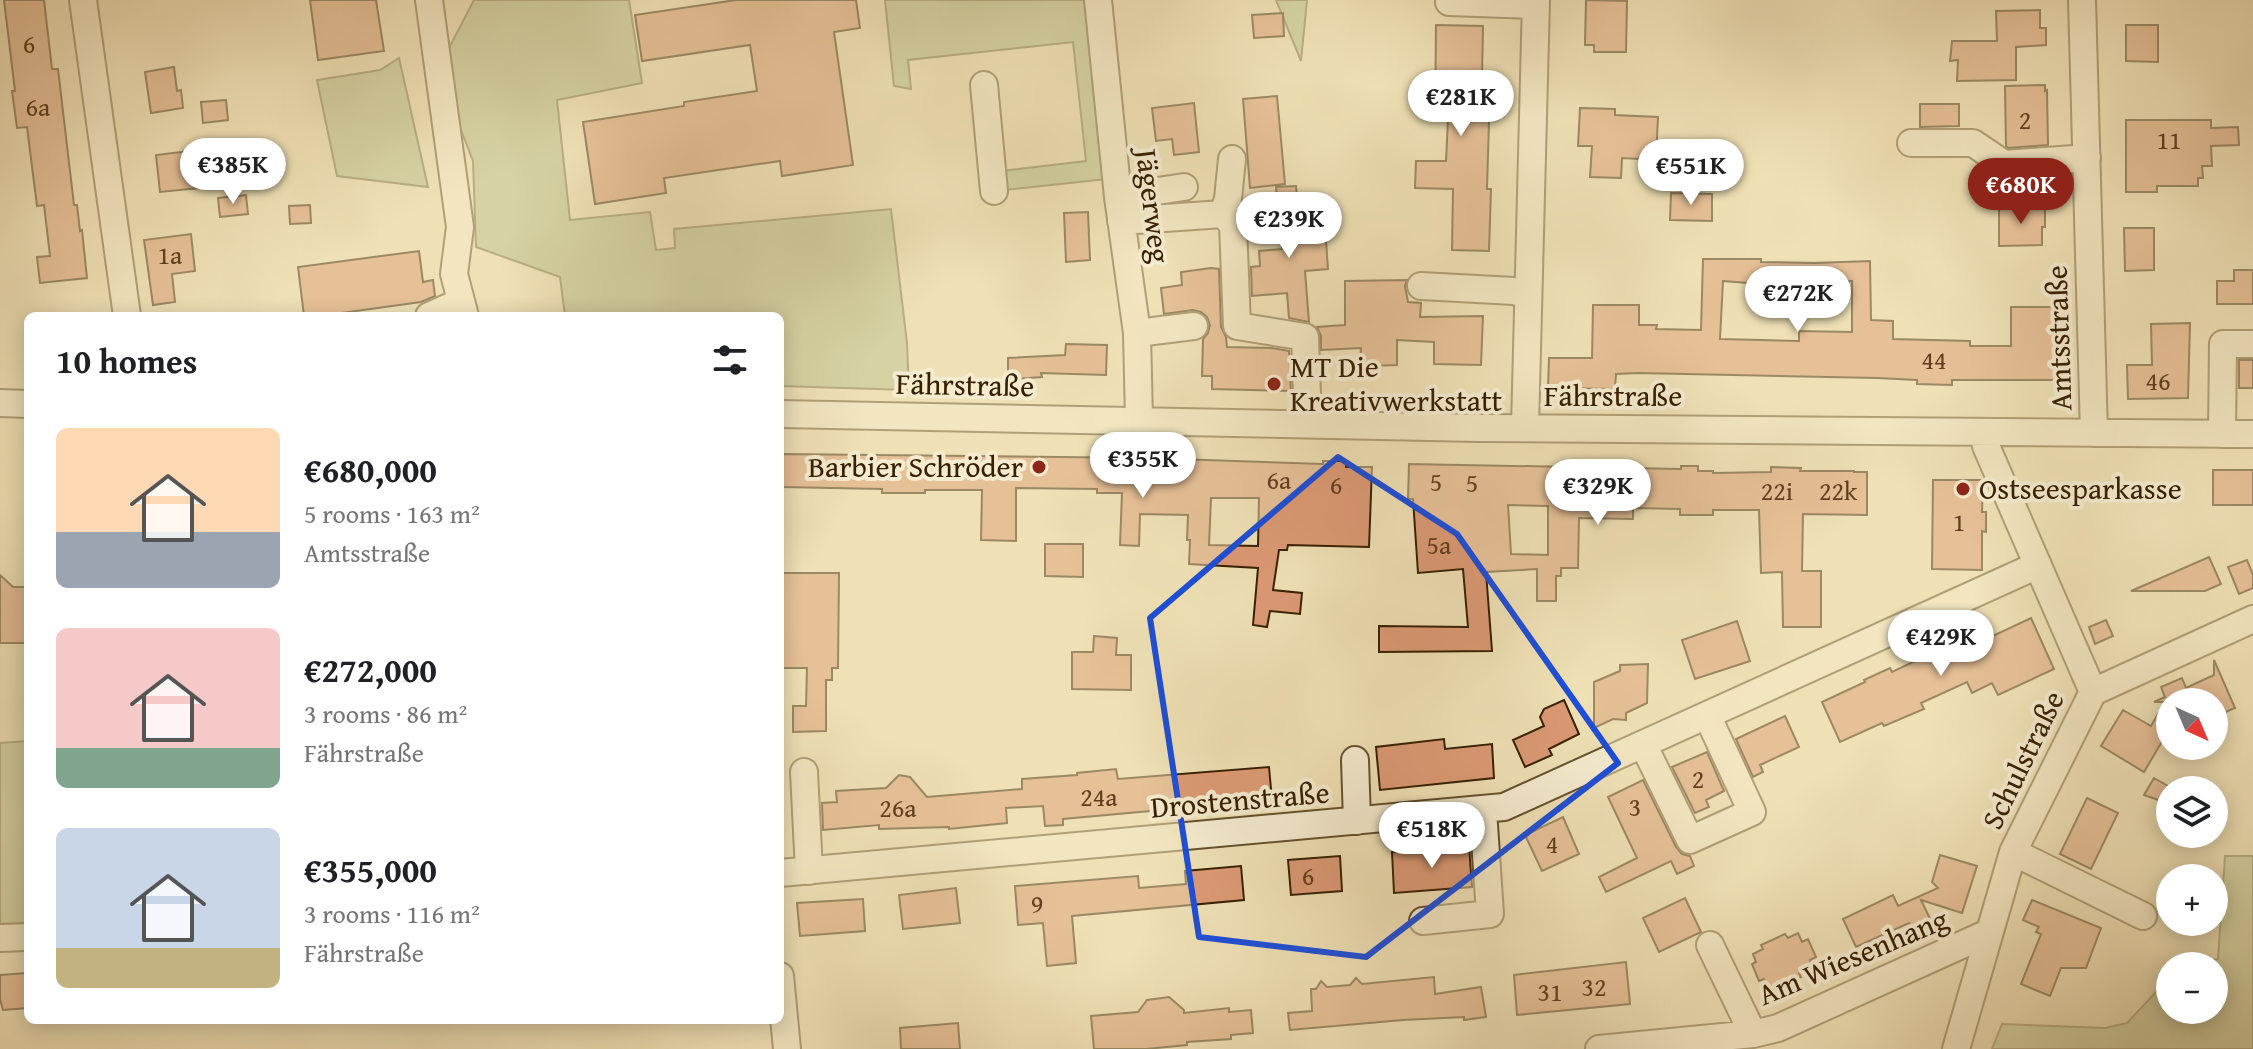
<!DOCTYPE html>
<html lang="en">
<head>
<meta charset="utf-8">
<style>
  body { margin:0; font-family:"Gentium Book Plus",serif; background:#f2f2f2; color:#202124; height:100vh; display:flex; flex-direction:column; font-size:30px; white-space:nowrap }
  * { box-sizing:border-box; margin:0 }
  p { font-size:26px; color:#757577 }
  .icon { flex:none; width:44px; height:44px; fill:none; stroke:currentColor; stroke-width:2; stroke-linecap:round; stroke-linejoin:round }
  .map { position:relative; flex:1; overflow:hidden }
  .panel { position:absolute; left:24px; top:312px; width:760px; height:712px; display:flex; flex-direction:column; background:#fff; border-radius:12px; box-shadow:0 4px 20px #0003 }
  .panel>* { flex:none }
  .needle { width:52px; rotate:136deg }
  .tools { position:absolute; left:2156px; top:688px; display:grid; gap:16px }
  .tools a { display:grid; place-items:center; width:72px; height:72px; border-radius:50%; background:#fff; box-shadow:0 4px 20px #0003; font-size:40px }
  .price { position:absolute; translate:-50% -68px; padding:0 18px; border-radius:28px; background:#fff; color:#222; font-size:26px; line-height:52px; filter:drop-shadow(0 2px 4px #0008) }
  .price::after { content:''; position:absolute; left:50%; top:48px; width:24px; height:18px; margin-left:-12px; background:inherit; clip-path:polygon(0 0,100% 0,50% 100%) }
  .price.active { background:#8f2418; color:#fff }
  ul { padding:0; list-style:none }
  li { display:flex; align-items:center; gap:24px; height:200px; padding:0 32px }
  li span { display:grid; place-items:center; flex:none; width:224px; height:160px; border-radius:12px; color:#555 }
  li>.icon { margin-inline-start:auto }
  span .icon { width:96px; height:96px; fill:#fffc; stroke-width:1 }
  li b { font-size:34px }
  h2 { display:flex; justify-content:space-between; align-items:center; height:96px; padding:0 32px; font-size:34px }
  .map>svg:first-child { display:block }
  .green { fill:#b9c28e; stroke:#787147; stroke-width:2 }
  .building { fill:#db9974; stroke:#372000; stroke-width:2; fill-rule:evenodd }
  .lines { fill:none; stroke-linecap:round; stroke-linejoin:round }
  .minor-casing { stroke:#65502d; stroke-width:30 }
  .minor { stroke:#f5ebcf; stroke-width:26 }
  .marked { fill:none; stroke:#1d4ed8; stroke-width:6; stroke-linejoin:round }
  .poi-dot { fill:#8f2418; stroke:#f5ebcf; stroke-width:3 }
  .labels { text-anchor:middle; stroke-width:8; stroke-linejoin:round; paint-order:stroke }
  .number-label { font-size:26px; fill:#603e1d }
  .street-label { font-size:30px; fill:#372000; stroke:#f5ebcf }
  .poi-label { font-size:30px; fill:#372000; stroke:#f5ebcf; text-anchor:start }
</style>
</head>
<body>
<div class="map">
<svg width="2253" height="1049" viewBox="0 0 2253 1049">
  <rect width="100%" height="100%" fill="#efe0b5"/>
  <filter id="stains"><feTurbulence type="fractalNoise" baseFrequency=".0025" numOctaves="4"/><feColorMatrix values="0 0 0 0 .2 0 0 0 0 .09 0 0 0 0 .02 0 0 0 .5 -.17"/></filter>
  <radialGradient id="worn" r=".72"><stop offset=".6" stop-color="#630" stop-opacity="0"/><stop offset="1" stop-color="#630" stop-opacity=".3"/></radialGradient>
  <path class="green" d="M474,0H629L642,83L557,100L570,220L650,212L656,250L675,248L674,229L891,209L907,343L909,390L780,386V316H565L560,277L476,247L473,161L456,117L448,79L450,46Z
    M885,0H1098L1116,178L994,191L993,172L1086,161L1073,42L908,60L911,89L894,86Z
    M1276,0H1307L1301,61Z
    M399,58L428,187L337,176L317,80L380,70Z
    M28,741V924L0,926V743Z
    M2225,856H2253V1049H1992L2002,1024L2105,1028L2127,1023L2170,977V1010H2214V966H2185L2218,959Z"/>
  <path class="building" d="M4,0H44L52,69H58L74,205H77L80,231L82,230L87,278L40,283L37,257L50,256L44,205L37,206L27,127L17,128L12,91H15Z
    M310,0H376L384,51L318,60Z
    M736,0H856L860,28L834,32L853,165L782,176L780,161L664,178L666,193L595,204L583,122L684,106V102L757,91L750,45L642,61L635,15Z
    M1586,0L1627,1L1626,52H1594V45H1585Z
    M2040,10V28H2046V45L2016,47V80L1957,81L1958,60L1950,61L1952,41H1997L1996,11Z
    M1283,13L1284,36L1254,38L1252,15Z
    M1436,25L1483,26L1482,77H1468L1466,120L1489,121L1487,189H1491L1489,251L1452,250L1453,189L1415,188L1416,161H1446L1448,119H1435Z
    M2126,25H2158V62L2126,61Z
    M174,67L177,91L181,90L183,108L151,113L145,72Z
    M2045,85V91L2047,90L2048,145L2008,148L2006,146L2005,86Z
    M1277,96L1285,184L1250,188L1243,99Z
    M226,100L228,120L203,123L201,102Z
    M1194,103L1199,152L1174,155L1172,139L1156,141L1152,108Z
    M1920,104H1959V126L1920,127Z
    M1580,108L1615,109V115L1658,117L1656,160L1622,158L1621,178L1590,177L1592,146H1578Z
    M2126,120H2211V128L2238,127L2239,145L2211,146L2212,166H2202L2203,178H2198V186H2157V192H2126Z
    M214,148L219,186L160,192L156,155Z
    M1992,175L2004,180H2011V198L1982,199V176Z
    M1296,186L1301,243L1326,241L1328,269L1305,271L1309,322L1289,318L1287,293L1252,296L1251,267L1260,266L1259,251L1282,249L1276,187Z
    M1671,193L1712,194V221L1670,220Z
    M246,195L248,214L220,217L218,198Z
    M310,205L311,223L290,224L289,206Z
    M2045,207V227H2042V245L1999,246V208Z
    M1088,212L1090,260L1066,262L1064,213Z
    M2124,228H2154V270L2125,271Z
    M191,234L195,271L172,274L175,302L153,305L144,240Z
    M419,251L423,282L433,280L435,296L421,302L320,316H304L298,267Z
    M1703,259H1761V262L1814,263L1870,261L1871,320L1893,321V339L1970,341V346H2011V307H2055V380H1952V385L1917,384V380L1877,378L1638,373L1616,374L1615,389L1548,388L1549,358H1592L1593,305H1639V325H1657L1656,329L1701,330ZM1723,281L1760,284V288L1812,289V282L1852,281V332L1799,331V341L1720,339Z
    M1211,268L1219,269L1221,327L1226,337L1227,347L1272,348L1289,351L1291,391L1212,389V376H1202L1203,339L1208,333L1210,325L1207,317L1201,312L1193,310L1164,314L1161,288L1182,285L1181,272Z
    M2234,270H2253V304H2217V281H2234Z
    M1407,280L1405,286L1408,302L1421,303L1420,317L1483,316L1481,365L1434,364V342L1397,340V365L1369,366V362H1360L1361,348L1321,350V336L1317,327L1345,325V281Z
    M2190,323L2188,398L2128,399L2127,365H2152L2151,324Z
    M1066,344L1107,345L1106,375L1041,373L1042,377L1015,379V372H1008V358L1065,355Z
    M2239,360H2253V388H2239Z
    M780,454L1147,458L1323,464V461H1347L1346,467H1372L1369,547L1288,545L1287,550H1279L1273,590L1302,593L1300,614L1270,611L1267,627L1253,625L1258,568L1189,564L1190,540H1187L1188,515L1140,514L1139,546L1120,545L1122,493H1097V489L1016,488V541L981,540L982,490H925V493H882V489L780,487ZM1211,498H1259L1258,546L1209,545Z
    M1409,464L1681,469V466H1698V471H1713V473L1771,472V467L1801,468L1800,471H1854V472H1867V515L1803,514L1802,571H1821V627H1783L1782,572L1761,573L1759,510H1713V515H1680V509L1633,508V519L1579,518L1578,568H1561V576H1556V601H1537V569L1486,572L1492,651L1379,652V626L1468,627L1463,569L1418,573L1413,499H1408ZM1508,505L1548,506V555L1511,554Z
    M2213,470H2253V505H2213Z
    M1933,480H1983L1982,512H1986V532L1982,531V570L1932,569Z
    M1045,544H1083V577L1045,576Z
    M2209,557L2221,584L2205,591H2131Z
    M2247,560L2253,575V588L2239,594L2228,567Z
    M780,573H839L838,668H832V680H826V731L793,732V706H806L807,668H780Z
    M0,575L13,587H28V643H0Z
    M2031,618L2054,669L1998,695L1992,683L1972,693L1967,682L1921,703L1924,709L1884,726L1882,723L1840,742L1822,702L1865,682L1864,680L1890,668L1892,672L1947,646L1953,626L1973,632L1978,643Z
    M2106,620L2113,636L2095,644L2089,627Z
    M1737,621L1750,661L1695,679L1682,640Z
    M1094,636L1117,638L1116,655H1131V690L1072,689V652H1093Z
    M2214,660L2235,708L2214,717V702H2170V728L2144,772L2101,746L2123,710L2151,726L2165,702H2154L2165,697L2161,687L2182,678L2186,688L2214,675Z
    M1648,664L1647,703L1626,713V720L1613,719L1594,728V682L1620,671V665Z
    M1564,700L1579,734L1549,749L1552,755L1525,767L1513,740L1544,726L1540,717L1544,709Z
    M1785,716L1799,747L1760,765L1763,772L1753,777L1736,739Z
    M1444,739L1445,749L1492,744L1494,778L1380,790L1376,747Z
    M1707,752L1724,791L1706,800L1709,807L1695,813L1672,767Z
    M1269,767L1272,800L1063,819V825L1045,826L1043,806L1006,808L1007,823L949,829V827L879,829V825L823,830L822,803L837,802L836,791L886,788L899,775L910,777L927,797L1022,789V779L1077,775V773L1116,769L1118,779Z
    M2154,778L2175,790H2170V804L2144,795Z
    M1643,780L1676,847L1682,854L1690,856L1694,866L1677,874L1671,861L1606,892L1599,877L1637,858L1608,797Z
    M2087,798L2118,813L2091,869L2060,854Z
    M1563,817L1579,854L1542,871L1525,835Z
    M1469,846L1472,887L1394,893L1392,852Z
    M1940,855L1977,866L1962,913L1921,900L1936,931L1917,940L1909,923L1856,947L1843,919L1893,895L1898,906L1938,888L1932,882Z
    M1340,856L1342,891L1291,895L1288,860Z
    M1241,866L1244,900L1072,916L1076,963L1047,966L1043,923L1018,925L1015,886L1138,876L1139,888L1186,884L1185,871Z
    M956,888L960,923L903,929L899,895Z
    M1685,898L1701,932L1659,952L1643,918Z
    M863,899L865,931L800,936L797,903Z
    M2032,900L2101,928L2086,968H2061L2050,996L2021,984L2041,934L2036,932L2039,927L2023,920Z
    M1798,933L1802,942L1808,939L1816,957L1810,960L1813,967L1799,973L1801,977L1783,985L1781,982L1768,988L1764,979L1759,981L1752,964L1756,962L1753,954L1763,949L1761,945L1785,934L1788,938Z
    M1626,962L1630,1004L1517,1015L1514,975Z
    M26,973L28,1008L3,1010L0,999V975Z
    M1434,977L1435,994L1481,987L1486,1017L1464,1020V1017L1403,1020L1290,1030L1288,1013L1312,1011L1311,989H1316L1321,981L1327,987L1350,985L1356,978L1362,984Z
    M1169,997L1184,1010V1013L1229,1008V1012L1251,1010L1253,1033L1231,1035V1039L1187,1042V1045L1146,1049H1094L1091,1016L1138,1012L1147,1000Z
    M958,1023L960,1049H901L900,1028Z"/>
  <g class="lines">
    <defs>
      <path id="minor" d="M83,0L127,316
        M429,0L460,227L454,274L465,316
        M1098,0L1118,197L1137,333L1139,420
        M2082,0L2094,433
        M1449,2L1536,5
        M984,85L994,191
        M1911,143H1973L2004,164L2087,158
        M1118,197L1184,187
        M1223,214L1228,199L1232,159
        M1121,221L1223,214L1233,225L1237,326L1305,337L1308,424
        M1421,286L1514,291L1528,295
        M429,316L460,302
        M1137,333L1194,326
        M0,403L28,404
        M780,414L1478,428L2253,434
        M1525,427L1536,0
        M1987,432L1986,446L2093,692
        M2222,434L2223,344H2253
        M1643,744L1690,840L1752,812L1707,715
        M1355,760L1357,821
        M804,772L809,871
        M2013,852L2143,916
        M780,873L1504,807L2038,565
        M1423,921L1490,914L1483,810
        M0,938L28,937
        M1710,945L1753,1034
        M780,976L787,1049
        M1599,1049L1753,1034L1778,1028L1988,933
        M1956,1049L2013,852L2093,692L2253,619"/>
    </defs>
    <use href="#minor" class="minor-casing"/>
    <use href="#minor" class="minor"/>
  </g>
  <path d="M0 0H2253V1049H0ZM1338,457L1457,534L1618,763L1366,957L1199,937L1150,618Z" fill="#efe0b5" fill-opacity=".55" fill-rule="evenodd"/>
  <path class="marked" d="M1338,457L1457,534L1618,763L1366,957L1199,937L1150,618Z"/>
  <g class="poi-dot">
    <circle cx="1274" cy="384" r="8"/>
    <circle cx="1039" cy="467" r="8"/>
    <circle cx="1963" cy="489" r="8"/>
  </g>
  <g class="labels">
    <g class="number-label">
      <text x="29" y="53">6</text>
      <text x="38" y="116">6a</text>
      <text x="2025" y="129">2</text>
      <text x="2169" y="149">11</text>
      <text x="170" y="264">1a</text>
      <text x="1934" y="369">44</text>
      <text x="2158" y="390">46</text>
      <text x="1279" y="489">6a</text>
      <text x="1436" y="491">5</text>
      <text x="1472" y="492">5</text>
      <text x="1336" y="494">6</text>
      <text x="1777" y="500">22i</text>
      <text x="1838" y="500">22k</text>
      <text x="1959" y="531">1</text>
      <text x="1439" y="554">5a</text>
      <text x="1698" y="788">2</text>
      <text x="1099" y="806">24a</text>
      <text x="1635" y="816">3</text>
      <text x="898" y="817">26a</text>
      <text x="1552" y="853">4</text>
      <text x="1308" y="885">6</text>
      <text x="1037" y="913">9</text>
      <text x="1594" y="996">32</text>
      <text x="1550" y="1001">31</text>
    </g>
    <g class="street-label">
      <text transform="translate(1153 206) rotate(83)" y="10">Jägerweg</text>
      <text transform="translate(2059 338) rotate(-92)" y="10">Amtsstraße</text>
      <text transform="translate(965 385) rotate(1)" y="10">Fährstraße</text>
      <text x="1613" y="406">Fährstraße</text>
      <text transform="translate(2023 760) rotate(-64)" y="10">Schulstraße</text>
      <text transform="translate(1240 800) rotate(-5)" y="10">Drostenstraße</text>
      <text transform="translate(1853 957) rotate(-23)" y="10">Am Wiesenhang</text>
    </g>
    <g class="poi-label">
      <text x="1290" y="377">MT Die<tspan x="1290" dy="34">Kreativwerkstatt</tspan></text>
      <text x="1023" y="477" text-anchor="end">Barbier Schröder</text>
      <text x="1979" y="499">Ostseesparkasse</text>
    </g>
  </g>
  <rect width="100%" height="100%" filter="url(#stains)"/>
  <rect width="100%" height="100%" fill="url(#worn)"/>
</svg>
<div class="tools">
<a><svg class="needle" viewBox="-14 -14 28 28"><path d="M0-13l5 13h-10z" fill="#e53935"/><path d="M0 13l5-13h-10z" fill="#757577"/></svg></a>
<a><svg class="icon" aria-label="layers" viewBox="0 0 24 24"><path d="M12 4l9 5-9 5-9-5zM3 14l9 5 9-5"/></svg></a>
<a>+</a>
<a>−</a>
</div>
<b class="price" style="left:1461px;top:138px">€281K</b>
<b class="price" style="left:233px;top:206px">€385K</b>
<b class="price" style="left:1691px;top:207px">€551K</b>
<b class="price active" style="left:2021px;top:226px">€680K</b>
<b class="price" style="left:1289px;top:260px">€239K</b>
<b class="price" style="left:1798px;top:334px">€272K</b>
<b class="price" style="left:1143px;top:500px">€355K</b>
<b class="price" style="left:1598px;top:527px">€329K</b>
<b class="price" style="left:1941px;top:678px">€429K</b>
<b class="price" style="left:1432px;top:870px">€518K</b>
<section class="panel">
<h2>10 homes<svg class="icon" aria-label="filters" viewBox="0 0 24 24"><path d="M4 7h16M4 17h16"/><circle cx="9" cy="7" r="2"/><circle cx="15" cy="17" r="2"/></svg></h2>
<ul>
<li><span style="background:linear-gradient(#ffd9b3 65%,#9aa5b1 0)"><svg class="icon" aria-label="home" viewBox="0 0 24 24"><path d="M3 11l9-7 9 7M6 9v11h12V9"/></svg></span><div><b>€680,000</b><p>5 rooms · 163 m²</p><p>Amtsstraße</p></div></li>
<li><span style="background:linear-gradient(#f6c9c9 75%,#7fa58c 0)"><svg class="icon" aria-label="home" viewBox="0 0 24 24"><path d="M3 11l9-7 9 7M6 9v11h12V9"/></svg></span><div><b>€272,000</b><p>3 rooms · 86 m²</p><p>Fährstraße</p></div></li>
<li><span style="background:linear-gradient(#c9d6e8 75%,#c2b280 0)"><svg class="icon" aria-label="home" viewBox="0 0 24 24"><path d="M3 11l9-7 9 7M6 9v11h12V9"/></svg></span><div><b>€355,000</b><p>3 rooms · 116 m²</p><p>Fährstraße</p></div></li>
</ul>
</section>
</div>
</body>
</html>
